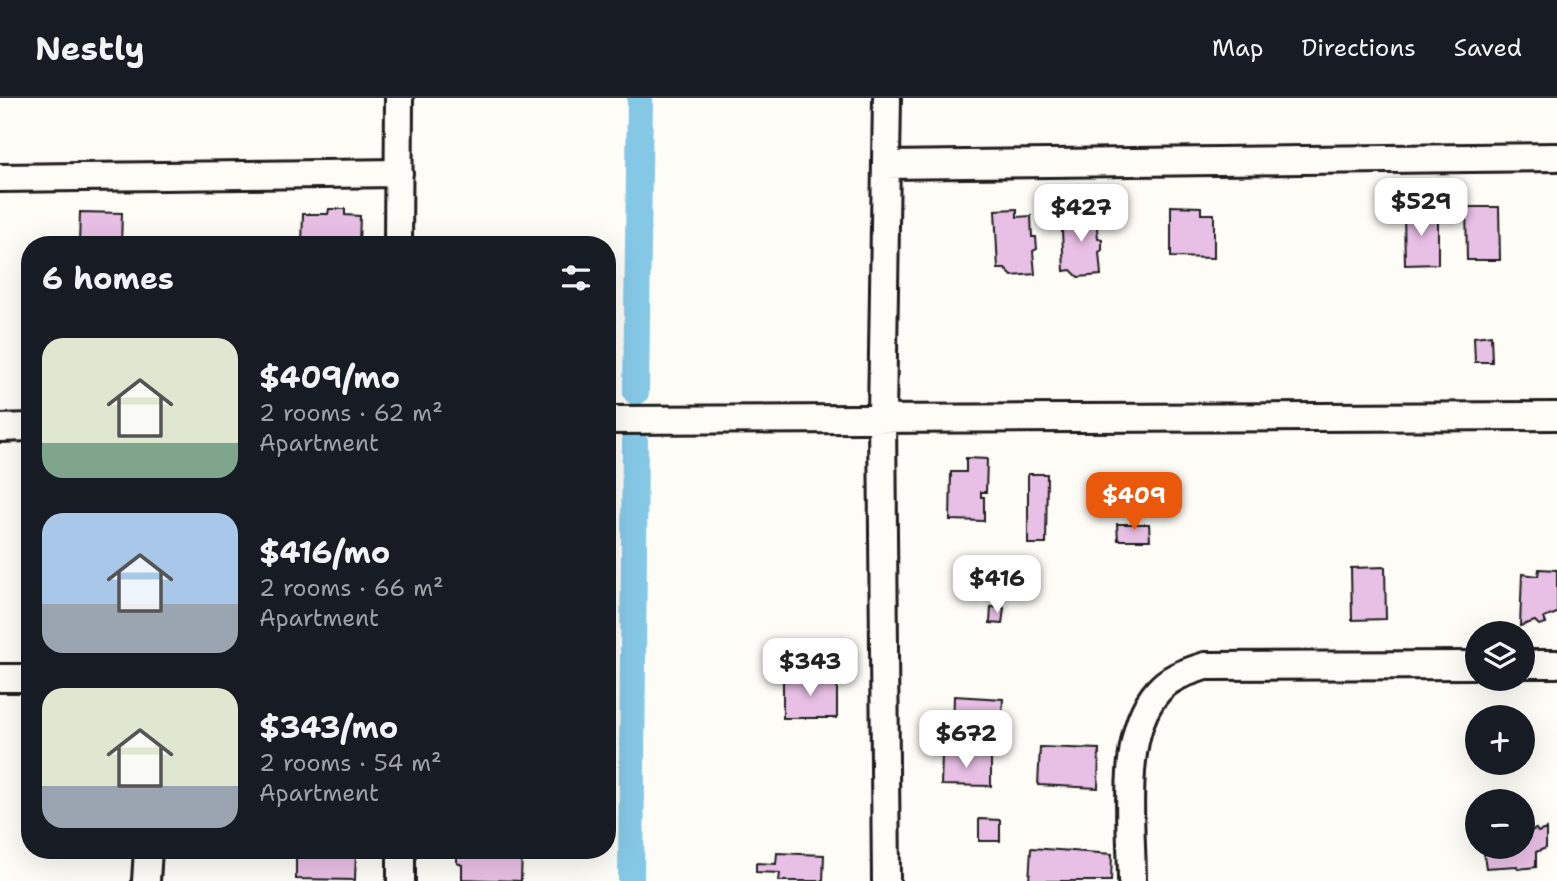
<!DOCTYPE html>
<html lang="en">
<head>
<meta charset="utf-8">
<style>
  body { margin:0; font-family:"Shantell Sans",sans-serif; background:#242831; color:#f1f3f6; height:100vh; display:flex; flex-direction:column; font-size:26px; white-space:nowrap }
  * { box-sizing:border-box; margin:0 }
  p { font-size:23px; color:#9ea1a6 }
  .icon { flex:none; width:38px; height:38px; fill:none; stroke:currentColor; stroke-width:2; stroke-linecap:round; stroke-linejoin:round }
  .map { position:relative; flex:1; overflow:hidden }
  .sheet { position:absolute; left:21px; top:138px; width:595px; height:623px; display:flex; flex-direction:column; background:#171b24; border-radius:28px; box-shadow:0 7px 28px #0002 }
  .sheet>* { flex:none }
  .fabs { position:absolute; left:1465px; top:523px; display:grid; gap:14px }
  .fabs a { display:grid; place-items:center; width:70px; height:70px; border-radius:50%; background:#171b24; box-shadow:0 7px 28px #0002; font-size:35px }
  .price { position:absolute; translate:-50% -60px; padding:0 16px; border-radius:14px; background:#fff; color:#222; font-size:23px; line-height:46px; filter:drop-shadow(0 2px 4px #0008) }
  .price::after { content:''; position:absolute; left:50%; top:42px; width:21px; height:16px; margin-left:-10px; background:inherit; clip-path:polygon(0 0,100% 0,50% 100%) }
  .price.current { background:#ea580c; color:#fff }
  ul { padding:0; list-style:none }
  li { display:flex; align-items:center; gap:21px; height:175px; padding:0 21px }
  li span { display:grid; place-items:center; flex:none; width:196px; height:140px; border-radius:21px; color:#555 }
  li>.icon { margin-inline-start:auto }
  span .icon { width:84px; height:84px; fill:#fffc; stroke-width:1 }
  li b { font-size:30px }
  h2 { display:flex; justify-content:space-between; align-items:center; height:84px; padding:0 21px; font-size:30px }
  header { display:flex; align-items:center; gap:42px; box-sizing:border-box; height:98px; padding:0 35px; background:#171b24; border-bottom:2px solid #363941 }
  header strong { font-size:33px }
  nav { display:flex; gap:38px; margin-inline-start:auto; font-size:24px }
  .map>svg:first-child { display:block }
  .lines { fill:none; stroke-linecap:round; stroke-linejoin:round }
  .canal { stroke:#85c8e6; stroke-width:26 }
  .building { fill:#e8bfe5; stroke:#1c1c1c; stroke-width:2 }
  .minor-casing { stroke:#1c1c1c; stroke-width:32 }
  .minor { stroke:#fdfcf7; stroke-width:26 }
</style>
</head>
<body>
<header>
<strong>Nestly</strong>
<nav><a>Map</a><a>Directions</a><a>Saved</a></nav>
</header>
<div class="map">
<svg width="1557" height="783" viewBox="0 0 1557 783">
  <rect width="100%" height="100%" fill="#fdfcf7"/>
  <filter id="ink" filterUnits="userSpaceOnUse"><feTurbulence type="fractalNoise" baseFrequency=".0143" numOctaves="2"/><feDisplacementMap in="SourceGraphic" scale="14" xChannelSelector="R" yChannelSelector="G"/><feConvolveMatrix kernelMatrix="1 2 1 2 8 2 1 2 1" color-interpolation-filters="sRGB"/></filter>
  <g filter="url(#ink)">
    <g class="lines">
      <path class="canal" d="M636,294L640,0
        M631,783L635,343"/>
    </g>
    <path class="building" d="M1171,108L1201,109V116H1214V160L1171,159Z
      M1466,109H1499L1500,162H1467Z
      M329,111H345V117L360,118L359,147H302L303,116H328Z
      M1017,111V119L1031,118L1032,139H1036L1037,151L1033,153L1035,176L1012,178L1005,171H998L995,112Z
      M1082,112L1083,120L1096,119L1098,140L1102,141V152L1099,154L1101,177L1078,179L1071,172L1064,173L1061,113Z
      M80,114L122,115L121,147H79Z
      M1438,114V166L1405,167L1404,115Z
      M1491,237L1492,264H1475L1474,239Z
      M966,360L987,361L986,394H981V399H984V423L950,422L951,374H966Z
      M1028,376H1047L1046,446H1028Z
      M1117,426H1149L1150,442H1118Z
      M1385,469L1386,521L1352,522L1351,470Z
      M1539,471L1557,472V515L1544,520L1546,525L1539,527L1535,523L1520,528L1522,476L1538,478Z
      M991,509L1004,510L1002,526L990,525Z
      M783,580H837V620H783Z
      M954,598L1003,601L1001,636L953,633Z
      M1040,649L1099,651L1098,690L1038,687Z
      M942,656L991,658V688L941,687Z
      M979,721L1000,722V743H979Z
      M1522,731H1528L1530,733L1536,731L1538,734L1546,731V750L1536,754V769L1518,771L1517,768L1486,770L1483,750L1522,749Z
      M1031,750L1112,756L1111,783H1029Z
      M296,752H356L355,782L296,781Z
      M457,752H522L521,783L462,781V767L457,765Z
      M777,755L824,757L823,783H779L780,775L756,774V765L776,766Z"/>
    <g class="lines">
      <defs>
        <path id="minor" d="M886,67L1557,59
          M0,80L399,75
          M398,147L399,0
          M607,322L1557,318
          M0,330L30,329
          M1522,566H1557
          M0,580H30
          M146,783L148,752
          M401,783V752
          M886,783L882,319L887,0
          M1132,783C1132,728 1119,636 1158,593C1171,578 1188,574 1205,568L1477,567"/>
      </defs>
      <use href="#minor" class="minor-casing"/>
      <use href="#minor" class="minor"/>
    </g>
  </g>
</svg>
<div class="fabs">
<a><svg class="icon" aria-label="layers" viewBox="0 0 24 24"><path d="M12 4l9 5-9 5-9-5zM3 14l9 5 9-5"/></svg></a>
<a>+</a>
<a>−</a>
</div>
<b class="price" style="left:1421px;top:140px">$529</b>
<b class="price" style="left:1081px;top:146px">$427</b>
<b class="price current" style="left:1134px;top:434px">$409</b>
<b class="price" style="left:997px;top:517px">$416</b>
<b class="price" style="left:810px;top:600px">$343</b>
<b class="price" style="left:966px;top:672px">$672</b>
<section class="sheet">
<h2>6 homes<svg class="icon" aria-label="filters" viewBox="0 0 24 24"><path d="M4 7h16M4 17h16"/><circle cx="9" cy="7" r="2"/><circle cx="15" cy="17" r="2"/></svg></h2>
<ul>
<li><span style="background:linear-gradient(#dfe7d0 75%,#7fa58c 0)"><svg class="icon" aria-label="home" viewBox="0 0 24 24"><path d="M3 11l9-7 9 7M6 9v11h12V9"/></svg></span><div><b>$409/mo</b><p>2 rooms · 62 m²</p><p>Apartment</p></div></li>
<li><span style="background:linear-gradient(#a9c7e8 65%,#9aa5b1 0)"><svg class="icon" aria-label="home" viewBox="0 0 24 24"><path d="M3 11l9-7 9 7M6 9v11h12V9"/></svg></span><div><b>$416/mo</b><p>2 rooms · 66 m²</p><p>Apartment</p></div></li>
<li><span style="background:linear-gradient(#dfe7d0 70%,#9aa5b1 0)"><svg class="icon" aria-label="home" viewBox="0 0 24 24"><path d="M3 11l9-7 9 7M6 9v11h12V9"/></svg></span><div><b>$343/mo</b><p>2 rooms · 54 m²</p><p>Apartment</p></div></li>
</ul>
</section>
</div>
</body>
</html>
